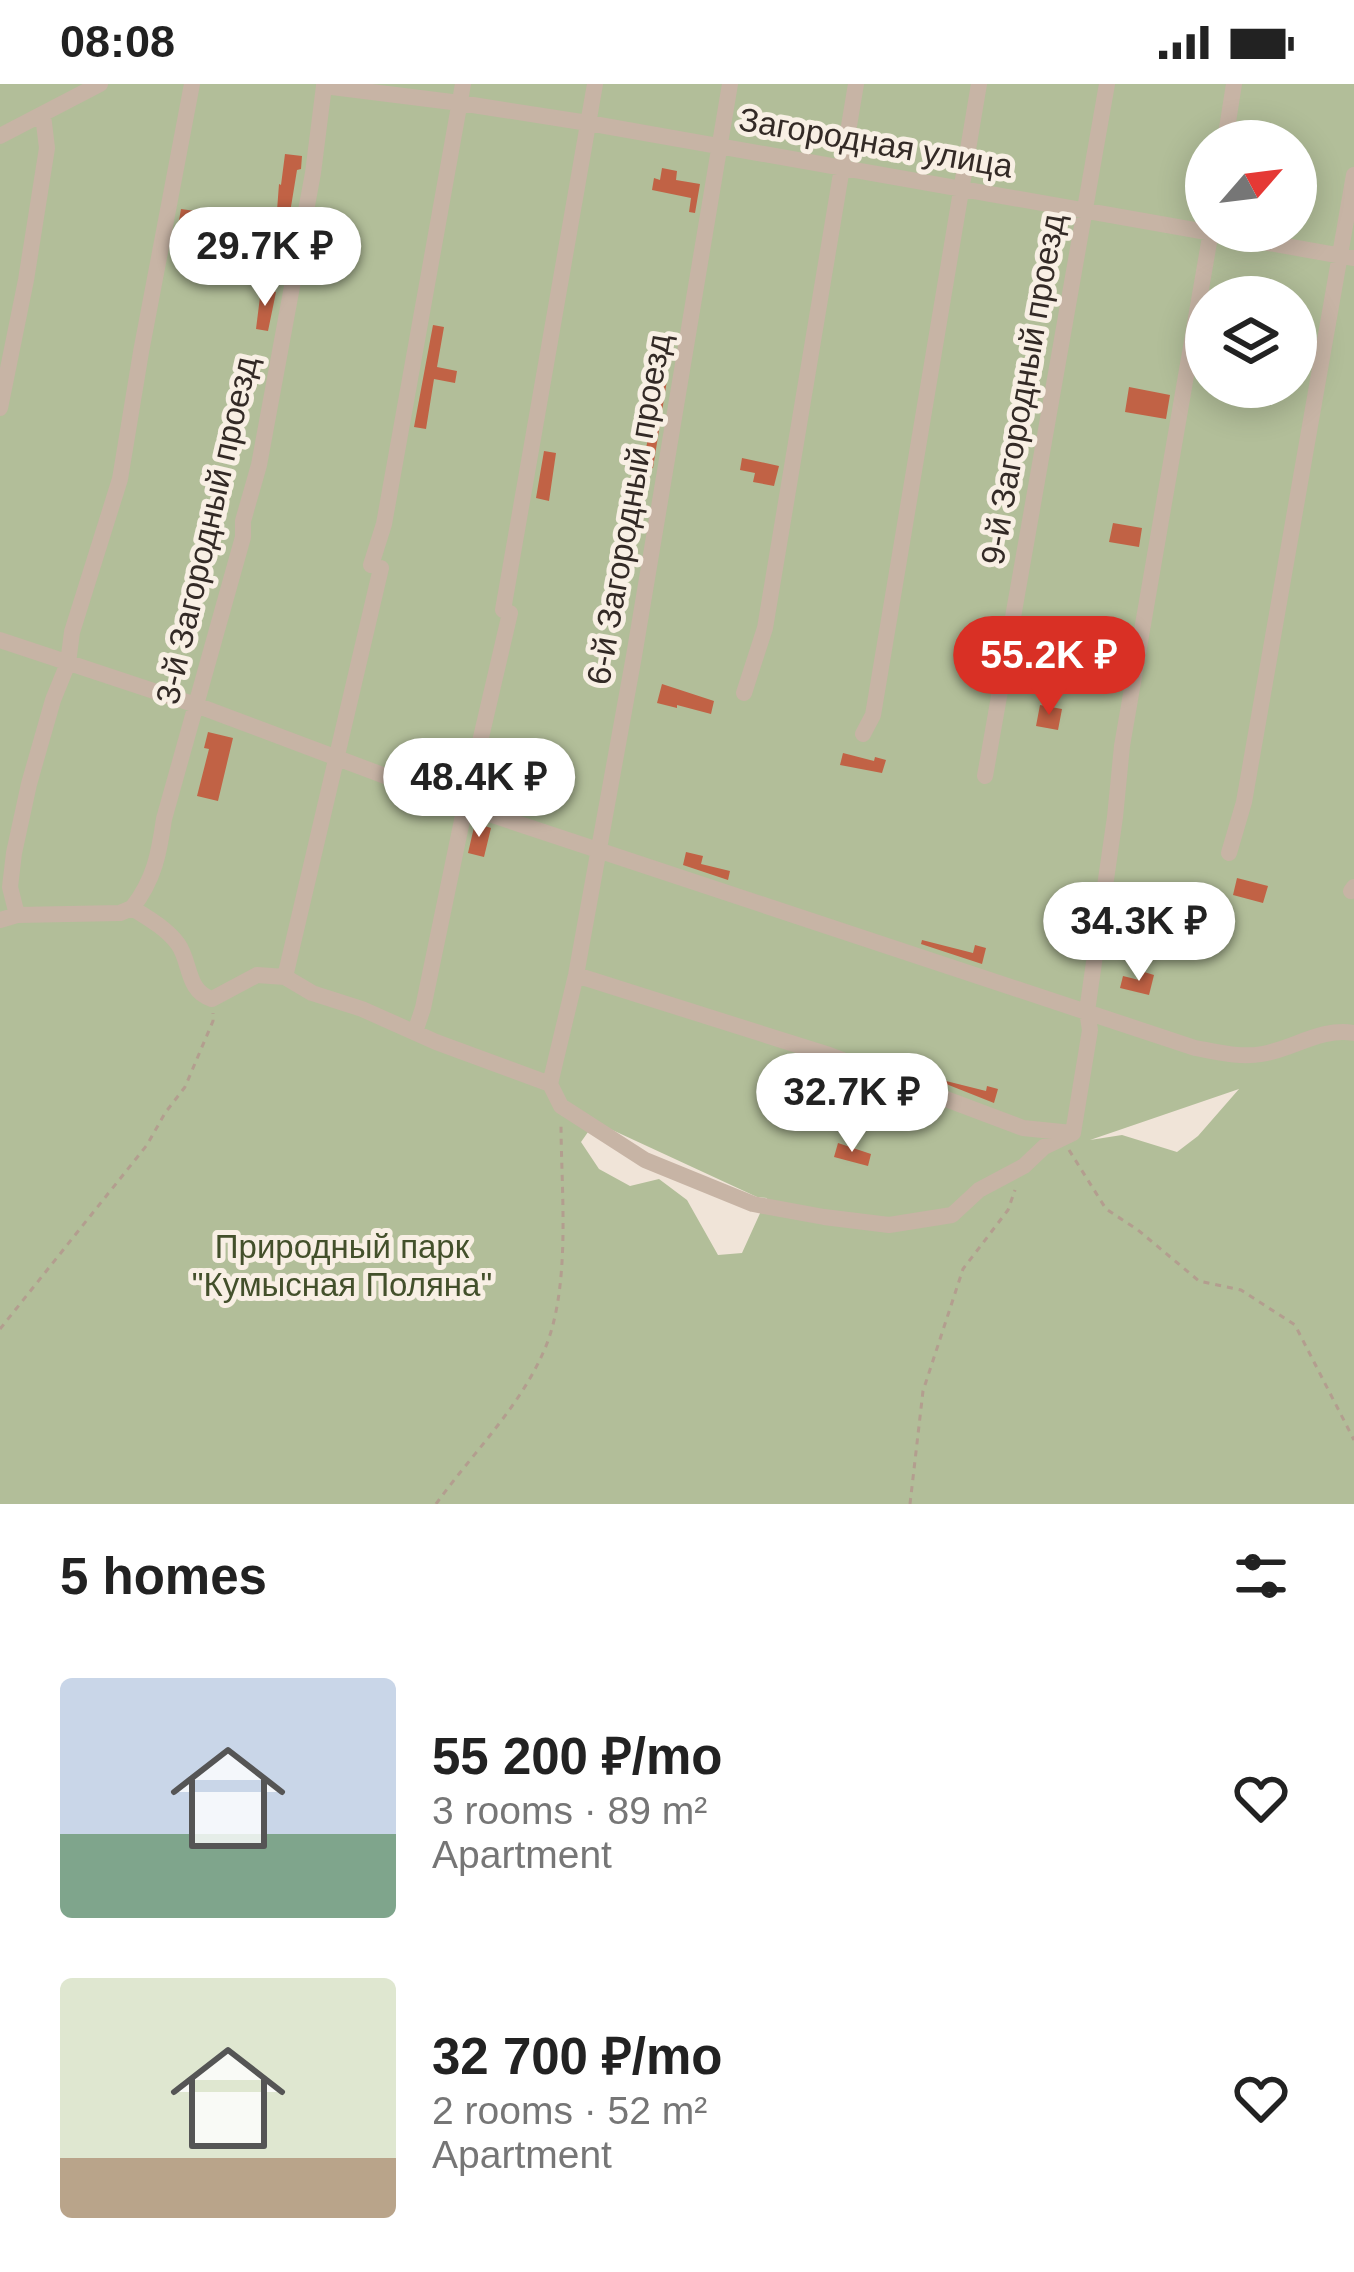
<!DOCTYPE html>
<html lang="en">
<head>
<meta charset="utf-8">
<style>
  body { margin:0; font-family:Arial,sans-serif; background:#f2f2f2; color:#222; height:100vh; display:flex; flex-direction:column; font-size:45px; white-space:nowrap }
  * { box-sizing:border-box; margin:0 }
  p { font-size:39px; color:#767676 }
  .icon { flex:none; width:66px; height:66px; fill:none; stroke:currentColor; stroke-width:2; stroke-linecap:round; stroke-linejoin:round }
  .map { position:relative; height:1420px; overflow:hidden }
  .details { display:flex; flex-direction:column; background:#fff; flex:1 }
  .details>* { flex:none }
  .needle { width:78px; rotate:62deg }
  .fabs { position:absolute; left:1185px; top:36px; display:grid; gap:24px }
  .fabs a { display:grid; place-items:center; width:132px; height:132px; border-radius:50%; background:#fff; box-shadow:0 6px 30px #0003; font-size:60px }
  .price { position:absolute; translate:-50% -102px; padding:0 27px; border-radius:42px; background:#fff; color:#222; font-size:39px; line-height:78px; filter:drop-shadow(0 3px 6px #0008) }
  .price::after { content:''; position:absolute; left:50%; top:72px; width:36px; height:27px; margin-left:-18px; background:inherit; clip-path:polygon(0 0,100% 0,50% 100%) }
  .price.active { background:#d93025; color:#fff }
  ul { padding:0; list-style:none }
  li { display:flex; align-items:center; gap:36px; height:300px; padding:0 60px }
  li span { display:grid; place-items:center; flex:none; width:336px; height:240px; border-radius:12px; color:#555 }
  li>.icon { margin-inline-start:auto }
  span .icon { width:144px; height:144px; fill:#fffc; stroke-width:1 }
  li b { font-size:51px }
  h2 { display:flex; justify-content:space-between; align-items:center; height:144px; padding:0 60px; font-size:51px }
  .status { display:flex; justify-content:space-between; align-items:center; height:84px; padding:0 60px; background:#fff; direction:ltr }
  .status svg { height:33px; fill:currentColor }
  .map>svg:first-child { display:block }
  .green { fill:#b2be99; fill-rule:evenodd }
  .building { fill:#c16245 }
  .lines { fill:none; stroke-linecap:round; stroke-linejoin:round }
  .path { stroke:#b39e8f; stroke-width:3; stroke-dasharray:6 6; stroke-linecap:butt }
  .minor { stroke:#c7b4a5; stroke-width:16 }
  .labels { text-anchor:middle; stroke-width:10; stroke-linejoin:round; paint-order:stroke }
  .street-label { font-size:33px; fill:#332a26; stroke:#f8efe4 }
  .park-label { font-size:33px; fill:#43502b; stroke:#f8efe4 }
</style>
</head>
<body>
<div class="status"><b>08:08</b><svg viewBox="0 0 49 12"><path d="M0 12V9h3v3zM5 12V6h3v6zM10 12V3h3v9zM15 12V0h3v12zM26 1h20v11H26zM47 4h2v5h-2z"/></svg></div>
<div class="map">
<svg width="1354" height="1420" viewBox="0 0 1354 1420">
  <rect width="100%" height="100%" fill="#f0e4d8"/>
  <path class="green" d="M0,0H1354V1420H0ZM1206,57H1296V147H1206ZM1206,213H1296V303H1206ZM1239,1005L1198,1052L1177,1068L1122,1051L1090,1056ZM595,1038L757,1113L767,1114L742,1169L718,1171L687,1116L659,1095L630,1102L599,1085L581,1058Z"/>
  <path class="building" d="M285,70L302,72L301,85L297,86L288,141L276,140L279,100L281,101Z
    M662,84L677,87L676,96L700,100L695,129L689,128L691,114L652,106L654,94L660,96Z
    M181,125L195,127L194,138L188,137L185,166L174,165Z
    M261,205L276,208L268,247L256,245Z
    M433,241L444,243L437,283L457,287L455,299L434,295L426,345L414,343Z
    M658,294L667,296L653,384L639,382L642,364L646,365Z
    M1129,303L1170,311L1166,335L1125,328Z
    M544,367L556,369L549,417L536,414Z
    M742,374L779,382L774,402L753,398L755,389L740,386Z
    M1113,439L1142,444L1139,463L1109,458Z
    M662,600L714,617L711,630L677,621V624L657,619Z
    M1040,621L1062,625L1058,646L1036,642Z
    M208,648L233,654L218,717L197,712L209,665L204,664Z
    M843,669L874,677L875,673L886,676L882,689L840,681Z
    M475,739L491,744L484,773L468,769Z
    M686,768L703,772L701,780L730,787L728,796L683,781Z
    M1237,794L1268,802L1263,819L1233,811Z
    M922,856L973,869L975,861L986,864L982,880L921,860Z
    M1141,887L1154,891L1149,911L1120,904L1123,892L1139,896Z
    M926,992L986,1007L987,1002L998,1005L994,1019Z
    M838,1059L871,1070L868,1082L834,1073Z"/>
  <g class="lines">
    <path class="path" d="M1069,1066L1106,1125L1138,1146L1199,1197L1241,1206L1295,1241L1354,1356
      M0,1245L147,1061L165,1029L185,1003L213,937V929
      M436,1420C472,1370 518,1325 543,1269C572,1206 561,1107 561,1039
      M910,1420L923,1307L963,1185L1008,1126L1015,1106"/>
    <path class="minor" d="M324,0V2L460,19L588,39L1354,174
      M0,52L100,0
      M1225,57L1234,0
      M0,324L26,196L47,64L43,31
      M371,481L384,440L463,0
      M503,526L595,0
      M0,556L196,621L465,722L1195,964C1217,968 1240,974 1262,970C1293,965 1322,943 1354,949
      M744,609L765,544L856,0
      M863,650L873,631L979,0
      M985,692L1107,0
      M1229,769L1244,718L1354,91
      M1351,807L1354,803
      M132,824C154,796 159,770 164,735L243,453V437L259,381L313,89L324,2
      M17,831L10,803L14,769L29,700L53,616L68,579L72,548L120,395L141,268L192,0
      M0,836L17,831L120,829L132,824C148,834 166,844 178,860C191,878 186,907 212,915L257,891L285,893L312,909L362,925L436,958L550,1000
      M576,891L829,971L1023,1044L1072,1049
      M285,893L381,484
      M415,948L423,924L465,722L510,529
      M550,1000L576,891L634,572L730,0
      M550,1000L561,1022L645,1076L753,1120L824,1133L889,1141L952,1131L979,1106L1024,1082L1044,1063L1073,1049
      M1073,1049L1090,946L1087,927L1115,733L1122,662L1211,147"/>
  </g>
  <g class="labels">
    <g class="street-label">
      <text transform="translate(876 58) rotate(10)" y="12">Загородная улица</text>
      <text transform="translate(1022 305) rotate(-80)" y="12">9-й Загородный проезд</text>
      <text transform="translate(628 425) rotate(-80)" y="12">6-й Загородный проезд</text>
      <text transform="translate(206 446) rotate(-77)" y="12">3-й Загородный проезд</text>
    </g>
    <g class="park-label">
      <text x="342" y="1174">Природный парк<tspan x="342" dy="38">"Кумысная Поляна"</tspan></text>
    </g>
  </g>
</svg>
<div class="fabs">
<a><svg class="needle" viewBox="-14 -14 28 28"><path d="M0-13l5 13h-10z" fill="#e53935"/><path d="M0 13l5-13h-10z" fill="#767676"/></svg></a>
<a><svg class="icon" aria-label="layers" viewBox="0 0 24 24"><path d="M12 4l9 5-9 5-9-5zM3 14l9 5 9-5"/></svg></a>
</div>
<b class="price" style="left:265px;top:225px">29.7K ₽</b>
<b class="price active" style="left:1049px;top:634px">55.2K ₽</b>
<b class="price" style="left:479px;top:756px">48.4K ₽</b>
<b class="price" style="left:1139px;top:900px">34.3K ₽</b>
<b class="price" style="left:852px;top:1071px">32.7K ₽</b>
</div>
<section class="details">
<h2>5 homes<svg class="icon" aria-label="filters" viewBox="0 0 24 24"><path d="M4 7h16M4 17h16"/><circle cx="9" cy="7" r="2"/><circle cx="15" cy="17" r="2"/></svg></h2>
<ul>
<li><span style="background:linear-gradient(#c9d6e8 65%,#7fa58c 0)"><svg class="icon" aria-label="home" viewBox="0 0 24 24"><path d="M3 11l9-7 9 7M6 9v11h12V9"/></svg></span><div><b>55 200 ₽/mo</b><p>3 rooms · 89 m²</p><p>Apartment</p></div><svg class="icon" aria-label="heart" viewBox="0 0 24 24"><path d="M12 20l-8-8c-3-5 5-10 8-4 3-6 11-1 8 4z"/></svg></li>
<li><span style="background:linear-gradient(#dfe7d0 75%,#b9a48a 0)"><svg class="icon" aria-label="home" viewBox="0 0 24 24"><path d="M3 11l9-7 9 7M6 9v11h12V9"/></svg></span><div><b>32 700 ₽/mo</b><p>2 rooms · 52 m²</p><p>Apartment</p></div><svg class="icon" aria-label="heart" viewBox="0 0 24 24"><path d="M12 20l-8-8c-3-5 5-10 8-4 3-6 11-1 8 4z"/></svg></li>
</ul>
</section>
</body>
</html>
